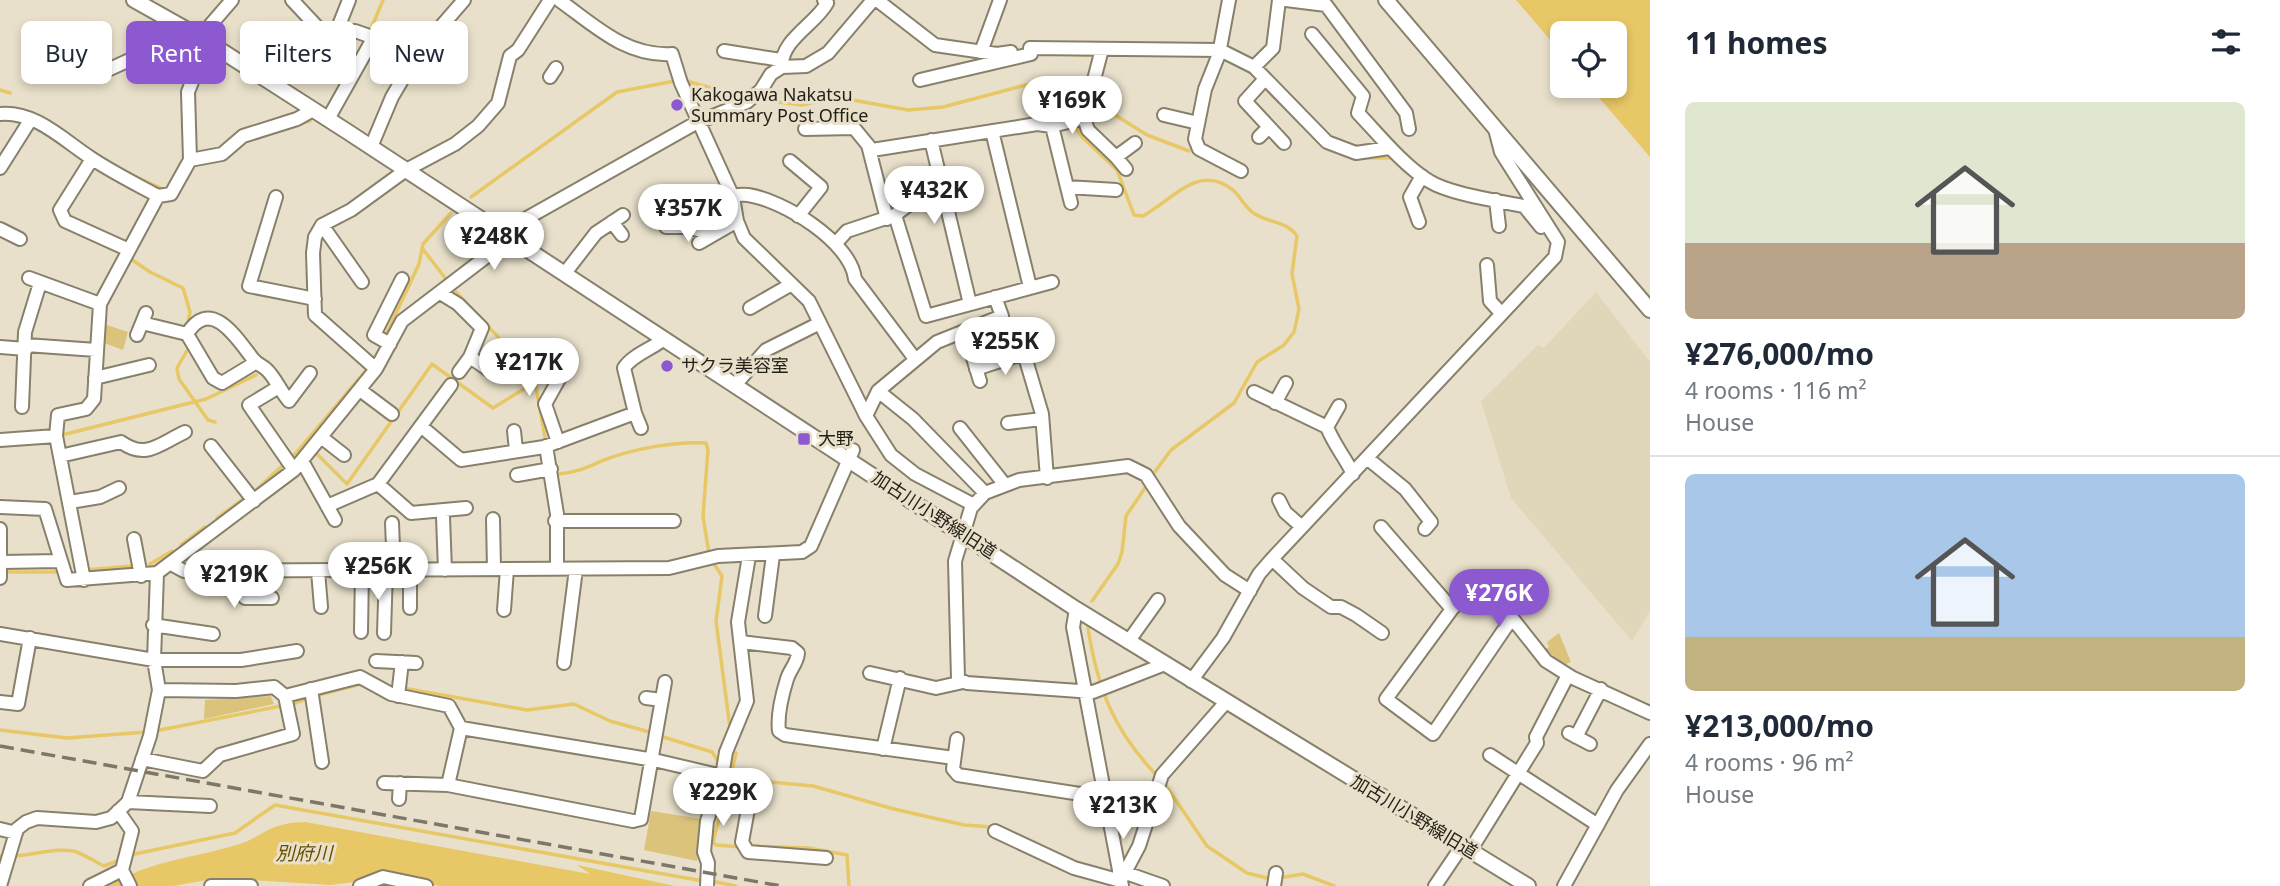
<!DOCTYPE html>
<html lang="en">
<head>
<meta charset="utf-8">
<style>
  body { margin:0; font-family:"Noto Sans","Noto Sans JP",sans-serif; background:#f2f2f3; color:#1f2937; height:100vh; display:flex; flex-direction:column; font-size:26px; white-space:nowrap }
  * { box-sizing:border-box; margin:0 }
  p { font-size:23px; color:#747a83 }
  .icon { flex:none; width:38px; height:38px; fill:none; stroke:currentColor; stroke-width:2; stroke-linecap:round; stroke-linejoin:round }
  .map { position:relative; flex:1; overflow:hidden }
  .sheet { display:flex; flex-direction:column; background:#fff; width:630px }
  .sheet>* { flex:none }
  .guide { position:absolute; left:21px; top:21px; width:665px; height:63px; display:flex; gap:14px }
  .controls { position:absolute; left:1550px; top:21px; display:grid; gap:14px }
  .controls a { display:grid; place-items:center; width:77px; height:77px; border-radius:10px; background:#fff; box-shadow:0 4px 10px #0003; font-size:35px }
  .price { position:absolute; translate:-50% -60px; padding:0 16px; border-radius:24px; background:#fff; color:#222; font-size:23px; line-height:46px; filter:drop-shadow(0 2px 4px #0008) }
  .price::after { content:''; position:absolute; left:50%; top:42px; width:21px; height:16px; margin-left:-10px; background:inherit; clip-path:polygon(0 0,100% 0,50% 100%) }
  .price.selected { background:#8c59d1; color:#fff }
  ul { padding:0; list-style:none }
  li { display:grid; align-content:center; gap:14px; height:371px; padding:0 35px }
  li+li { border-top:2px solid #e0e1e3 }
  li span { display:grid; place-items:center; height:217px; border-radius:10px; color:#555 }
  li>.icon { margin-inline-start:auto }
  span .icon { width:126px; height:126px; fill:#fffc; stroke-width:1 }
  li b { font-size:30px }
  h2 { display:flex; justify-content:space-between; align-items:center; height:84px; padding:0 35px; font-size:30px }
  .pill { padding:0 24px; border-radius:10px; background:#fff; box-shadow:0 4px 10px #0003; font-size:24px; line-height:63px }
  .pill.selected { background:#8c59d1; color:#fff }
  main { display:flex; flex:1; min-height:0 }
  .map>svg:first-child { display:block }
  .built { fill:#e0d6b9 }
  .green { fill:#dcc37b }
  .water { fill:#e8c766 }
  .lines { fill:none; stroke-linecap:round; stroke-linejoin:round }
  .stream { stroke:#e8c766; stroke-width:3.5 }
  .minor-casing { stroke:#87806b; stroke-width:16 }
  .tertiary-casing { stroke:#87806b; stroke-width:18 }
  .minor { stroke:#fff; stroke-width:12 }
  .tertiary { stroke:#fff; stroke-width:14 }
  .rail { stroke:#7c7769; stroke-width:3.5; stroke-dasharray:14 7; stroke-linecap:butt }
  .poi-dot { fill:#8c59d1; stroke:#e8e0ca; stroke-width:2.5 }
  .labels { text-anchor:middle; stroke-width:6; stroke-linejoin:round; paint-order:stroke }
  .poi-label { font-size:18px; fill:#221f17; stroke:#e8e0ca; text-anchor:start }
  .street-label { font-size:18px; fill:#221f17; stroke:#e8e0ca }
  .water-label { font-size:19px; font-style:italic; fill:#675100; stroke:#e8e0ca }
</style>
</head>
<body>
<main>
<div class="map">
<svg width="1650" height="886" viewBox="0 0 1650 886">
  <rect width="100%" height="100%" fill="#e8e0ca"/>
  <path class="built" d="M1596,292L1650,362V611L1632,641L1511,498L1481,401L1538,345L1544,348Z"/>
  <path class="green" d="M101,323L128,332L123,350L99,341Z
    M1559,633L1571,662L1564,665L1545,649L1549,647L1547,642Z
    M271,696L274,704L204,719L205,700Z
    M651,811L701,819L697,861L644,850Z"/>
  <path class="water" d="M1516,0H1650V157L1589,86H1615V33H1563V55Z
    M305,822L590,874L577,865L675,886H439L402,876L330,885L218,878L173,886H108C150,861 188,859 233,846C264,838 265,823 305,822Z"/>
  <g class="lines">
    <path class="stream" d="M369,34L383,0
      M1037,53L1090,55
      M1245,68L1254,76
      M683,80L739,96
      M0,90L10,93
      M1059,91L1067,85L1086,96
      M1268,91L1279,102
      M762,100L802,105L827,99H847L908,110L943,107L1045,80L1058,87L1072,117
      M1096,103L1147,135L1189,151
      M298,124L310,121
      M1075,124L1080,135L1117,170L1134,215L1143,216C1175,198 1199,163 1233,190C1241,197 1245,208 1255,214C1269,223 1287,221 1297,236L1292,274L1299,309L1294,332L1284,345L1257,362L1234,403L1171,450L1154,473
      M1358,158H1395
      M125,172L165,190
      M471,197L617,92L675,81
      M422,248L446,279
      M131,259L150,272L183,288L190,312L188,323
      M456,292L529,370L535,382L545,437
      M384,339L419,264L423,244L451,213
      M189,347L177,368L179,379L208,420L215,422
      M62,435L206,399L256,375
      M316,453L347,484L432,364L493,408L535,382
      M558,474C576,473 588,467 604,460C633,449 675,441 706,443L708,450L703,516L709,554
      M254,492L297,452L369,367
      M217,518L242,500
      M181,545L205,527
      M712,561L722,576L716,621L730,728
      M150,564L172,551
      M85,570L132,566
      M2,572H60
      M1092,601L1118,564L1122,552L1126,516L1147,485
      M1088,628C1098,691 1114,731 1159,778
      M403,688L527,710L574,704L610,721L653,733
      M315,696L357,685
      M0,730L67,738L147,732
      M155,731L296,703L308,698
      M660,736L712,752L720,764
      M731,775L736,753
      M747,780L813,786L894,809L964,825L993,827
      M728,783L713,842L716,845L741,847
      M1164,783L1207,846L1247,873L1271,879
      M748,846L809,848L847,855L849,886
      M130,855L235,833L275,805L703,881
      M0,856C25,859 49,847 73,851C83,853 95,862 104,866L120,860
      M1279,878L1303,874L1334,886
      M711,881L736,886"/>
    <defs>
      <path id="minor" d="M292,0L323,33L355,31L418,53L464,0
        M559,0C594,25 626,57 672,54L681,83L733,197L737,221L699,243
        M877,0L935,45L997,54L1011,52
        M1229,0L1219,54L1205,89L1195,139L1199,149L1241,171
        M1286,0L1326,5L1406,113L1409,129
        M336,33L349,0
        M1312,34L1363,96L1358,113C1378,134 1404,166 1429,181C1449,194 1499,201 1524,206L1541,227
        M200,37L232,0
        M84,47L101,73L147,52L168,19
        M1102,49L1084,118L1088,130L1116,157L1135,143
        M724,51L781,60
        M981,52L1000,0
        M782,67C780,40 817,23 827,3L824,0
        M1254,67L1273,48L1279,0
        M550,77L556,68
        M920,80L1031,54L1030,48L1220,50L1254,67L1327,142L1356,153L1389,148
        M1264,80L1245,101L1284,143
        M0,114C36,111 63,140 91,158C112,172 136,184 158,196
        M1164,115L1198,123
        M328,119L374,37
        M1052,126L1067,187L1116,190
        M805,129L854,128L872,150L1037,124L1052,126L1084,118
        M992,131L1030,287
        M1259,137L1269,127
        M931,140L970,304
        M868,145L887,219
        M371,147L392,97L418,53
        M1116,157L1126,169
        M92,159L60,210L65,221L129,250
        M190,160L188,92L204,51
        M790,161L821,187L798,216
        M0,168L31,119
        M1067,187L1071,203
        M276,197L249,286L315,299
        M1496,200L1499,226
        M672,205C693,202 729,193 748,195C783,200 851,242 855,279L915,359
        M895,215L911,203L943,189
        M737,221L744,238L809,301L866,416L891,455L915,474L974,505
        M612,222L622,235
        M1419,222L1410,197L1422,176
        M322,225L362,282
        M666,227H686L713,234
        M0,229L20,239
        M836,243L847,231L895,215L926,316L1052,282
        M1487,265L1490,301L1501,313
        M565,273L596,233L623,215
        M29,278L100,304
        M440,293L458,304L482,328L470,357L459,372
        M750,308L790,285
        M142,323L187,334C211,295 238,340 253,359C257,364 261,365 266,369C275,377 281,392 289,401L310,373
        M1018,333L1042,414L1047,478
        M187,334L213,378L222,383L255,363
        M137,335L146,313
        M390,344L374,335L402,279
        M26,345L96,350
        M0,347L26,349
        M470,357L496,375
        M973,358L980,381
        M376,369L315,315L313,253L315,237L322,225L351,210L406,170L455,144L478,126L498,103L510,56L518,50L550,0
        M976,369L1024,353
        M95,378L149,365
        M735,385L766,350L820,323
        M277,388L249,405L294,470
        M360,390L392,414
        M878,391L937,342L1002,316L995,297
        M1254,392L1327,427C1334,445 1345,457 1353,474
        M1275,403L1286,383
        M22,407L25,332L40,283
        M635,413L641,428
        M866,416L878,391L913,419L985,493
        M1008,423L1042,419
        M422,427L461,460L544,447L635,413L624,368C632,355 652,349 664,339
        M1327,427L1339,406
        M960,428L1005,485
        M514,431L516,450
        M321,437L344,455
        M0,440L56,436
        M558,442L545,404L569,361
        M211,446L254,501
        M546,446L557,514V569
        M60,456L121,442C146,460 159,444 185,432
        M1367,458L1405,489L1431,522L1425,529
        M302,461L335,520
        M517,475L551,469
        M378,484L411,513L466,508
        M1279,500L1285,512L1302,527
        M70,502L100,497L119,488
        M327,506L378,484L451,385
        M0,507L45,509L67,580L157,573L294,470L376,369L402,321L499,247L520,222L694,124L747,102L761,90L771,74L782,67L806,66L828,53L873,0
        M443,517L445,570
        M493,519L494,569
        M555,521H674
        M392,523L394,570
        M1381,527L1452,609L1470,588L1512,618L1546,661L1573,678L1650,713
        M0,529V578
        M134,539L141,576
        M1272,559L1303,588L1331,607H1341L1356,615L1382,633
        M2,562L59,561
        M171,564L184,571L669,568L718,556L802,552L811,546L853,450
        M244,571L245,598H272
        M318,571L321,607
        M84,580L56,436L58,415L86,409L94,399L100,304L158,196L171,194L190,160L222,154L243,136L297,119L313,110
        M410,608V570
        M1076,609L1073,627L1122,886
        M1452,609L1386,699L1433,734L1512,618
        M504,610L507,569
        M765,616L773,555
        M153,625L213,634
        M361,632L362,570
        M384,633L386,570
        M0,634L154,660H241L297,651
        M741,642L792,648L798,653C797,664 790,669 787,679C782,695 777,715 779,731L785,735L954,758
        M1128,642L1158,600
        M376,661L416,663
        M564,663L576,569
        M1165,664L1093,692L967,683L958,679L955,561L971,508L985,493L1019,480L1128,466L1146,475L1179,526L1225,575L1250,591
        M870,673L936,688L963,682
        M1191,681L1223,638L1259,574L1272,559L1555,257L1558,242L1501,152L1495,129
        M311,689L322,762
        M159,690L236,691L274,687L285,696L360,677L391,694L449,706L461,728L654,760L722,776L752,787L742,842L748,852L826,858
        M398,696L402,662
        M646,698L662,700
        M0,702L18,704L30,638
        M1569,733L1590,744
        M1576,737L1601,689
        M957,739L953,769L958,775L1106,798
        M883,749L900,678
        M1490,755L1598,825
        M142,759L203,771L220,755L293,734L285,696
        M384,783L448,785L633,821L641,819L665,682
        M448,785L461,728
        M399,799L400,783
        M128,802L210,806
        M0,829L16,833
        M995,831L1074,868L1121,881
        M1470,851L1537,743L1536,737L1568,675
        M122,870L130,886
        M1126,873L1163,886
        M1121,880L1139,846L1162,775L1226,702
        M0,886L17,829L26,822L37,818L96,822L111,818L128,802L150,736L159,690L154,660L157,573
        M90,886L122,870L132,831L118,811
        M211,886H251
        M360,886L383,877L426,886
        M707,886L708,863L704,852L707,821L722,776L726,752L747,701L738,622L749,556
        M1274,886L1276,873
        M1435,886L1462,846
        M1564,886L1617,790L1650,744"/>
      <path id="tertiary" d="M134,0L200,37L348,132L1076,609L1528,886
        M1386,0L1650,310"/>
    </defs>
    <use href="#minor" class="minor-casing"/>
    <use href="#tertiary" class="tertiary-casing"/>
    <use href="#minor" class="minor"/>
    <use href="#tertiary" class="tertiary"/>
    <path class="rail" d="M0,746L781,886"/>
  </g>
  <g class="poi-dot">
    <circle cx="677" cy="105" r="7"/>
    <circle cx="667" cy="366" r="7"/>
    <rect x="797" y="432" width="14" height="14" rx="3.5"/>
  </g>
  <g class="labels">
    <g class="poi-label">
      <text x="691" y="101">Kakogawa Nakatsu<tspan x="691" dy="21">Summary Post Office</tspan></text>
      <text x="681" y="372">サクラ美容室</text>
      <text x="818" y="445">大野</text>
    </g>
    <g class="street-label">
      <text transform="translate(934 515) rotate(33)" y="6">加古川小野線旧道</text>
      <text transform="translate(1414 817) rotate(31)" y="6">加古川小野線旧道</text>
    </g>
    <g class="water-label">
      <text x="304" y="860">別府川</text>
    </g>
  </g>
</svg>
<div class="controls">
<a><svg class="icon" aria-label="locate" viewBox="0 0 24 24"><circle cx="12" cy="12" r="6"/><path d="M12 2v4M12 18v4M2 12h4M18 12h4"/></svg></a>
</div>
<b class="price" style="left:1072px;top:136px">¥169K</b>
<b class="price" style="left:934px;top:226px">¥432K</b>
<b class="price" style="left:688px;top:244px">¥357K</b>
<b class="price" style="left:494px;top:272px">¥248K</b>
<b class="price" style="left:1005px;top:377px">¥255K</b>
<b class="price" style="left:529px;top:398px">¥217K</b>
<b class="price" style="left:378px;top:602px">¥256K</b>
<b class="price" style="left:234px;top:610px">¥219K</b>
<b class="price selected" style="left:1499px;top:629px">¥276K</b>
<b class="price" style="left:723px;top:828px">¥229K</b>
<b class="price" style="left:1123px;top:841px">¥213K</b>
<div class="guide">
<a class="pill">Buy</a>
<a class="pill selected">Rent</a>
<a class="pill">Filters</a>
<a class="pill">New</a>
</div>
</div>
<section class="sheet">
<h2>11 homes<svg class="icon" aria-label="filters" viewBox="0 0 24 24"><path d="M4 7h16M4 17h16"/><circle cx="9" cy="7" r="2"/><circle cx="15" cy="17" r="2"/></svg></h2>
<ul>
<li><span style="background:linear-gradient(#dfe7d0 65%,#b9a48a 0)"><svg class="icon" aria-label="home" viewBox="0 0 24 24"><path d="M3 11l9-7 9 7M6 9v11h12V9"/></svg></span><div><b>¥276,000/mo</b><p>4 rooms · 116 m²</p><p>House</p></div></li>
<li><span style="background:linear-gradient(#a9c7e8 75%,#c2b280 0)"><svg class="icon" aria-label="home" viewBox="0 0 24 24"><path d="M3 11l9-7 9 7M6 9v11h12V9"/></svg></span><div><b>¥213,000/mo</b><p>4 rooms · 96 m²</p><p>House</p></div></li>
</ul>
</section>
</main>
</body>
</html>
